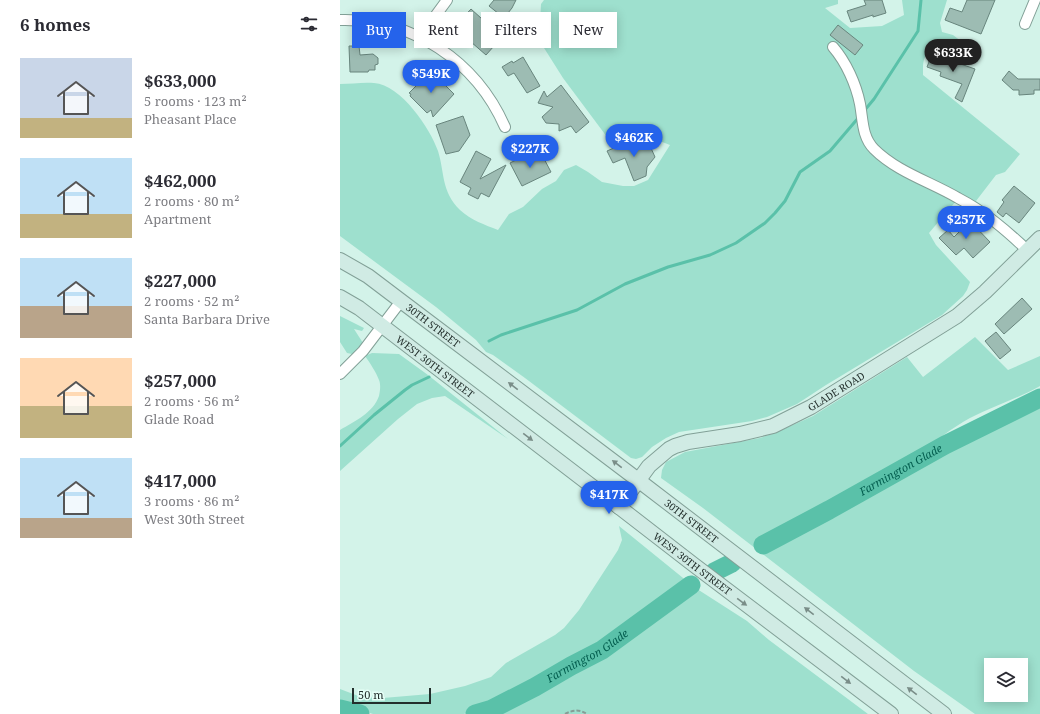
<!DOCTYPE html>
<html lang="en">
<head>
<meta charset="utf-8">
<style>
  body { margin:0; font-family:"Noto Serif",serif; background:#f2f2f3; color:#2b2b33; height:100vh; display:flex; flex-direction:column; font-size:15px; white-space:nowrap }
  * { box-sizing:border-box; margin:0 }
  p { font-size:13px; color:#7c7c81 }
  .icon { flex:none; width:22px; height:22px; fill:none; stroke:currentColor; stroke-width:2; stroke-linecap:round; stroke-linejoin:round }
  .map { position:relative; flex:1; overflow:hidden }
  .panel { display:flex; flex-direction:column; background:#fff; width:340px }
  .panel>* { flex:none }
  .banner { position:absolute; left:12px; top:12px; width:380px; height:36px; display:flex; gap:8px }
  .controls { position:absolute; left:644px; top:658px; display:grid; gap:8px }
  .controls a { display:grid; place-items:center; width:44px; height:44px; border-radius:0px; background:#fff; box-shadow:0 2px 10px #0003; font-size:20px }
  .scale { position:absolute; left:12px; bottom:10px; width:79px; box-sizing:border-box; padding-left:4px; border:2px solid #232f2c; border-top:0; font-size:11px; line-height:14px; white-space:nowrap; color:#232f2c; -webkit-text-stroke:3px #e5fff7; paint-order:stroke }
  .price { position:absolute; translate:-50% -34px; padding:0 9px; border-radius:14px; background:#2563eb; color:#fff; font-size:13px; line-height:26px; filter:drop-shadow(0 1px 2px #0008) }
  .price::after { content:''; position:absolute; left:50%; top:24px; width:12px; height:9px; margin-left:-6px; background:inherit; clip-path:polygon(0 0,100% 0,50% 100%) }
  .price.active { background:#222; color:#fff }
  ul { padding:0; list-style:none }
  li { display:flex; align-items:center; gap:12px; height:100px; padding:0 20px }
  li span { display:grid; place-items:center; flex:none; width:112px; height:80px; border-radius:0px; color:#555 }
  li>.icon { margin-inline-start:auto }
  span .icon { width:48px; height:48px; fill:#fffc; stroke-width:1 }
  li b { font-size:17px }
  h2 { display:flex; justify-content:space-between; align-items:center; height:48px; padding:0 20px; font-size:17px }
  .tag { padding:0 14px; border-radius:0px; background:#fff; box-shadow:0 2px 10px #0003; font-size:14px; line-height:36px }
  .tag.active { background:#2563eb; color:#fff }
  main { display:flex; flex:1; min-height:0 }
  .map>svg:first-child { display:block }
  .green { fill:#9ee0ce; fill-rule:evenodd }
  .lines { fill:none; stroke-linecap:round; stroke-linejoin:round }
  .stream { stroke:#5ac1a9; stroke-width:3 }
  .river { stroke:#5ac1a9; stroke-width:19 }
  .building { fill:#9dbcb3; stroke:#68857d }
  .street-casing { stroke:#82a097; stroke-width:12 }
  .secondary-casing { stroke:#82a097; stroke-width:16 }
  .path { stroke:#869d96; stroke-width:2; stroke-dasharray:4 2; stroke-linecap:butt }
  .street { stroke:#fff; stroke-width:10 }
  .secondary { stroke:#d0ebe4; stroke-width:14 }
  .oneway { fill:#7a8d88 }
  .labels { text-anchor:middle; stroke-width:3.5; stroke-linejoin:round; paint-order:stroke }
  .street-label { font-size:10px; fill:#232f2c; stroke:#e5fff7 }
  .water-label { font-size:11px; font-style:italic; fill:#035e4f; stroke:#e5fff7 }
</style>
</head>
<body>
<main>
<section class="panel">
<h2>6 homes<svg class="icon" aria-label="filters" viewBox="0 0 24 24"><path d="M4 7h16M4 17h16"/><circle cx="9" cy="7" r="2"/><circle cx="15" cy="17" r="2"/></svg></h2>
<ul>
<li><span style="background:linear-gradient(#c9d6e8 75%,#c2b280 0)"><svg class="icon" aria-label="home" viewBox="0 0 24 24"><path d="M3 11l9-7 9 7M6 9v11h12V9"/></svg></span><div><b>$633,000</b><p>5 rooms · 123 m²</p><p>Pheasant Place</p></div></li>
<li><span style="background:linear-gradient(#bfe0f5 70%,#c2b280 0)"><svg class="icon" aria-label="home" viewBox="0 0 24 24"><path d="M3 11l9-7 9 7M6 9v11h12V9"/></svg></span><div><b>$462,000</b><p>2 rooms · 80 m²</p><p>Apartment</p></div></li>
<li><span style="background:linear-gradient(#bfe0f5 60%,#b9a48a 0)"><svg class="icon" aria-label="home" viewBox="0 0 24 24"><path d="M3 11l9-7 9 7M6 9v11h12V9"/></svg></span><div><b>$227,000</b><p>2 rooms · 52 m²</p><p>Santa Barbara Drive</p></div></li>
<li><span style="background:linear-gradient(#ffd9b3 60%,#c2b280 0)"><svg class="icon" aria-label="home" viewBox="0 0 24 24"><path d="M3 11l9-7 9 7M6 9v11h12V9"/></svg></span><div><b>$257,000</b><p>2 rooms · 56 m²</p><p>Glade Road</p></div></li>
<li><span style="background:linear-gradient(#bfe0f5 75%,#b9a48a 0)"><svg class="icon" aria-label="home" viewBox="0 0 24 24"><path d="M3 11l9-7 9 7M6 9v11h12V9"/></svg></span><div><b>$417,000</b><p>3 rooms · 86 m²</p><p>West 30th Street</p></div></li>
</ul>
</section>
<div class="map">
<svg width="700" height="714" viewBox="0 0 700 714">
  <rect width="100%" height="100%" fill="#d3f3e9"/>
  <path class="green" d="M204,0H498V4L485,8L510,28L542,26L564,15L562,0H607L600,23L602,32L613,35L634,51L627,54L593,50C582,55 583,64 583,75L680,154L665,172L656,175L636,201L688,242L681,249L668,236L617,200L589,233L596,245L630,282L627,290L623,296L602,315L486,385L457,404L427,417L412,421L339,432L326,438L312,447L302,457L296,459L291,458L185,378L153,355L146,352L136,340L96,307L0,236V84C11,84 23,82 34,83C61,85 90,128 98,151C105,174 101,191 120,210C131,220 145,225 158,230L169,214L183,207L202,189L216,181L224,170L236,165L248,172L262,182L283,186H294L308,180L330,145L291,130L267,137L223,78L199,40L201,4Z
    M0,316L24,328L22,331L14,329L23,343L19,348L12,354L7,353L0,342Z
    M635,337L668,370L700,356V386C675,400 647,408 623,422C605,433 589,446 573,458C529,487 480,510 433,534L427,538L424,544L430,545L444,540L513,503L634,433L700,403V714H635L574,671L363,508L321,478L322,470L326,462L345,452L420,438L435,433L473,416L567,357L583,377ZM651,665H681V695H651Z
    M32,353L59,354L88,375L168,439L105,396L92,398L77,404L58,419L0,471V430C15,421 33,413 39,396C40,391 41,385 39,380C36,372 30,363 25,356Z
    M279,526L348,582L308,609L293,622L262,645L199,677L171,694L124,714H33L0,703V689L21,697L43,698L90,694L125,686L151,677L166,663L215,635L224,628L239,610L278,550L282,540Z
    M354,587L407,621L429,640L528,714H157L196,696L274,646L300,626L345,596Z"/>
  <g class="lines">
    <path class="stream" d="M524,111L534,99L578,31L581,0
      M149,341L161,335L237,310L285,284L328,267L370,255L396,243L425,223L435,213L445,201L460,172L490,151L519,117
      M0,446L34,415L65,390L72,385L89,377"/>
    <g class="river">
      <path id="s1" d="M423,545L489,510L605,445L700,398"/>
      <path d="M374,572L392,563"/>
      <path d="M0,709L20,714"/>
      <path id="s2" d="M135,714L152,709L195,687L231,666L262,650L351,585"/>
    </g>
  </g>
  <path class="building" d="M154,0H176L172,8L164,18L149,6Z
    M524,0H542L546,13L533,17V15L511,22L507,11L526,5Z
    M627,0H655L641,34L605,20L610,8L622,12Z
    M131,9L162,37L146,55L123,35L126,32L117,24Z
    M498,25L523,45L515,55L490,35Z
    M9,46H19L20,55L33,54L38,58V64L35,65V70H29L28,72H10Z
    M592,54L635,69L622,102L615,98L622,84L600,76L601,72L587,67Z
    M183,57L200,86L187,93L174,73L168,76L162,67L172,61L173,63Z
    M669,71L678,79H700V90H694V94L679,95V90H673L662,80Z
    M92,72L114,94L93,117L91,110L87,113L70,96L71,94L69,93L84,78L85,80Z
    M221,85L249,122L236,133L231,126L219,131V124L206,123L202,117L213,107L198,103L204,91L207,97Z
    M123,116L130,135L119,151L106,154L96,125Z
    M290,141L295,145L310,146L315,157L307,167L306,176L294,181L285,158L273,163L267,151Z
    M136,151L151,159L140,179L166,165L149,197L141,193L138,199L128,194L131,188L120,182Z
    M186,155L189,162L202,155L211,172L182,186L170,163Z
    M674,186L695,203L679,223L666,213L663,217L657,212L664,202L662,200Z
    M630,221L650,242L633,258L624,248L616,255L599,238L608,230L614,237Z
    M682,298L692,309L664,334L655,324Z
    M656,332L671,350L660,359L645,341Z"/>
  <g class="lines">
    <defs>
      <path id="street" d="M0,20C72,18 136,61 165,127
        M685,24L695,0
        M81,37L88,26L107,0
        M493,47C506,62 516,84 520,104C523,120 522,137 534,149C557,172 591,182 618,198C645,212 666,230 688,251
        M0,374L23,351L61,301"/>
      <g id="secondary">
        <path id="s3" d="M0,260L28,276L61,301L298,480L604,714"/>
        <path id="s4" d="M0,297L19,308L279,507L354,565L551,714"/>
        <path id="s5" d="M279,507L309,466L329,449L335,446L348,442L400,434L433,426L471,407L617,316L645,292L700,238"/>
      </g>
    </defs>
    <use href="#street" class="street-casing"/>
    <use href="#secondary" class="secondary-casing"/>
    <path class="path" d="M225,714C233,710 239,709 247,714"/>
    <use href="#street" class="street"/>
    <use href="#secondary" class="secondary"/>
  </g>
  <defs><path id="oneway-solid" d="M-6-.8H1V-3.2L6.5 0L1 3.2V.8H-6Z"/></defs>
  <g class="oneway">
    <use href="#oneway-solid" transform="translate(173 386) rotate(-143)"/>
    <use href="#oneway-solid" transform="translate(188 437) rotate(37)"/>
    <use href="#oneway-solid" transform="translate(277 464) rotate(-143)"/>
    <use href="#oneway-solid" transform="translate(402 602) rotate(36)"/>
    <use href="#oneway-solid" transform="translate(469 611) rotate(-142)"/>
    <use href="#oneway-solid" transform="translate(506 680) rotate(37)"/>
    <use href="#oneway-solid" transform="translate(572 691) rotate(-143)"/>
  </g>
  <g class="labels">
    <g class="street-label">
      <text dy="4" stroke="none"><textPath href="#s3" startOffset="114">30TH STREET</textPath></text>
      <text dy="4" stroke="none"><textPath href="#s4" startOffset="118">WEST 30TH STREET</textPath></text>
      <text dy="4" stroke="none"><textPath href="#s5" startOffset="256">GLADE ROAD</textPath></text>
      <text dy="4" stroke="none"><textPath href="#s3" startOffset="438">30TH STREET</textPath></text>
      <text dy="4" stroke="none"><textPath href="#s4" startOffset="442">WEST 30TH STREET</textPath></text>
    </g>
    <g class="water-label">
      <text dy="4" stroke="none"><textPath href="#s1" startOffset="157">Farmington Glade</textPath></text>
      <text dy="4" stroke="none"><textPath href="#s2" startOffset="127">Farmington Glade</textPath></text>
    </g>
  </g>
</svg>
<div class="controls">
<a><svg class="icon" aria-label="layers" viewBox="0 0 24 24"><path d="M12 4l9 5-9 5-9-5zM3 14l9 5 9-5"/></svg></a>
</div>
<div class="scale">50 m</div>
<b class="price active" style="left:613px;top:73px">$633K</b>
<b class="price" style="left:91px;top:94px">$549K</b>
<b class="price" style="left:294px;top:158px">$462K</b>
<b class="price" style="left:190px;top:169px">$227K</b>
<b class="price" style="left:626px;top:240px">$257K</b>
<b class="price" style="left:269px;top:515px">$417K</b>
<div class="banner">
<a class="tag active">Buy</a>
<a class="tag">Rent</a>
<a class="tag">Filters</a>
<a class="tag">New</a>
</div>
</div>
</main>
</body>
</html>
